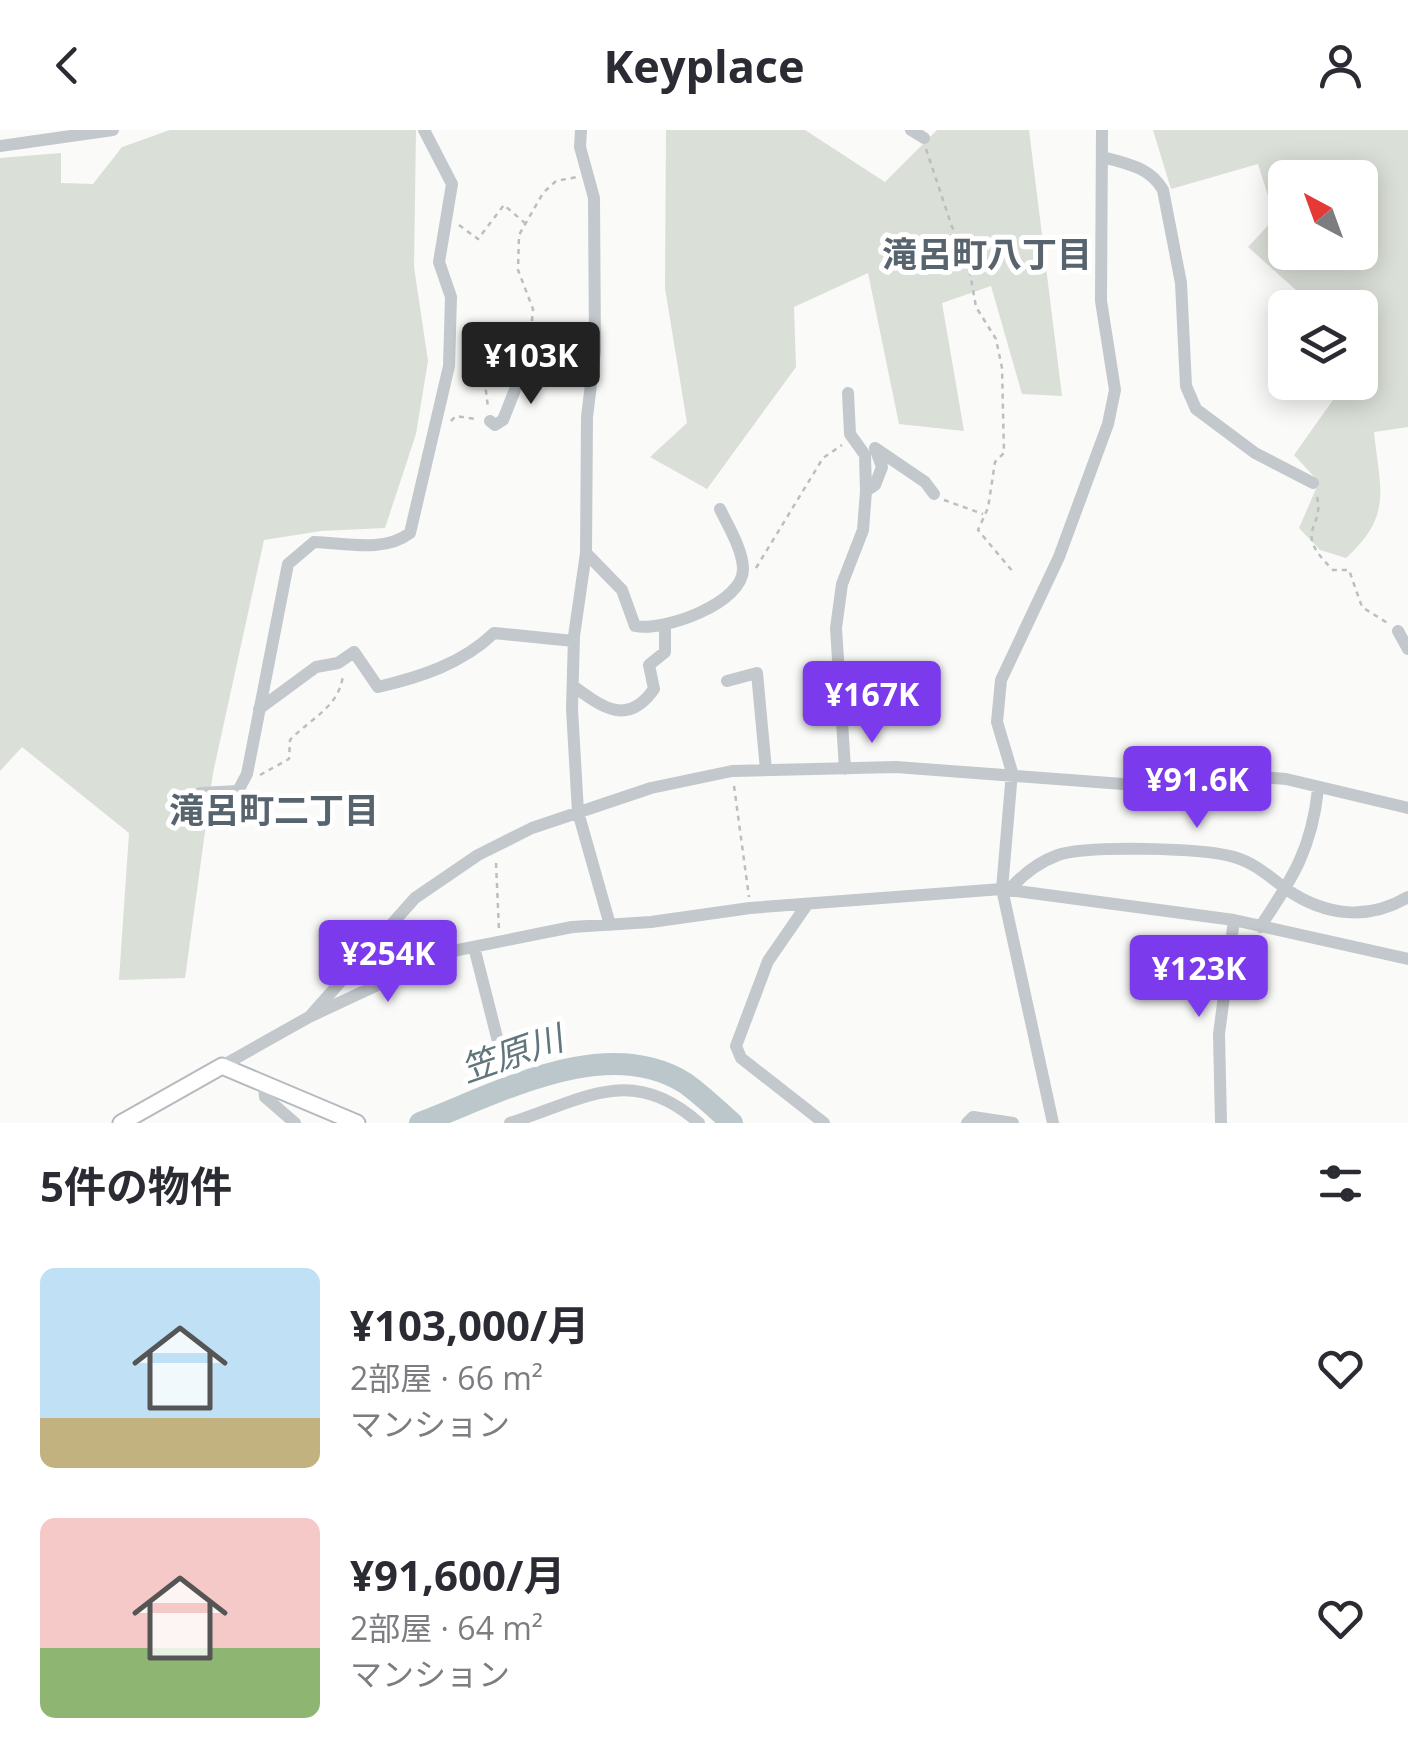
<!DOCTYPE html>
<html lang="ja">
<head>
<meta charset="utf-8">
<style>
  body { margin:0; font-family:"Open Sans","Noto Sans JP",sans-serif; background:#f7f7f7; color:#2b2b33; height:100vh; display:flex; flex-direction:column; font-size:38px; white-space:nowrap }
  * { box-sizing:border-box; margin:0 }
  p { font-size:32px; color:#7c7c81 }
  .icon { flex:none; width:55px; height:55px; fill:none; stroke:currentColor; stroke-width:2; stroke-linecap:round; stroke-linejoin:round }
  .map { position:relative; height:993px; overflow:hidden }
  .panel { display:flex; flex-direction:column; background:#fff; flex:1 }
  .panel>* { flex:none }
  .needle { width:65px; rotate:319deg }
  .tools { position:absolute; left:1268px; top:30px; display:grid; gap:20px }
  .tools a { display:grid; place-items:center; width:110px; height:110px; border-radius:15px; background:#fff; box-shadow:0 5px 25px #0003; font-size:50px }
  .price { position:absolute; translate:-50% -85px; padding:0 22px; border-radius:10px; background:#7c3aed; color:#fff; font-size:32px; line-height:65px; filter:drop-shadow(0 2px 5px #0008) }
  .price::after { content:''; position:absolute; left:50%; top:60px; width:30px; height:22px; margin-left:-15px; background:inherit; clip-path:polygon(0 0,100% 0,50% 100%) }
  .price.selected { background:#222; color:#fff }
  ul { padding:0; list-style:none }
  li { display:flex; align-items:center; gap:30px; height:250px; padding:0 40px }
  li span { display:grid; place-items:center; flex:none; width:280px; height:200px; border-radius:15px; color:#555 }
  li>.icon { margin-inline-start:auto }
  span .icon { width:120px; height:120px; fill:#fffc; stroke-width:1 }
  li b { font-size:42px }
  h2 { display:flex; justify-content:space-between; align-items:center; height:120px; padding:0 40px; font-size:42px }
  header { display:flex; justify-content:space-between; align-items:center; height:130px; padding:0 40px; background:#fff; font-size:45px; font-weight:700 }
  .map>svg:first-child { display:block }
  .green { fill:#dadfd7; fill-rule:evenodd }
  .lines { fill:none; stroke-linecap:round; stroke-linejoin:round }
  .river { stroke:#bbc7cb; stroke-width:22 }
  .major-casing { stroke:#b5babe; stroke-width:19 }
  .path { stroke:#bbbfc2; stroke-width:2.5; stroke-dasharray:5 5; stroke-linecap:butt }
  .minor { stroke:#c3c8cc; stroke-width:12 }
  .major { stroke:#fff; stroke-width:15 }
  .labels { text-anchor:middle; stroke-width:10; stroke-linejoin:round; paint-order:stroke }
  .neighbourhood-label { font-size:35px; font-weight:bold; fill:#57646e; stroke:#fff }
  .water-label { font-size:35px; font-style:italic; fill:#60757c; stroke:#fff }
</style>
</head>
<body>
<header><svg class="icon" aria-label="back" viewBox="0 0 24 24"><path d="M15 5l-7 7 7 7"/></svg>Keyplace<svg class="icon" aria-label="person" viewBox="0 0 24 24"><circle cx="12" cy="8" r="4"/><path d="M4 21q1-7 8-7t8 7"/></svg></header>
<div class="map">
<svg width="1408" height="993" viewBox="0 0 1408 993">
  <rect width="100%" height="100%" fill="#fafaf8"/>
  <path class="green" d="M170,0H416L414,137L428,231L416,304L385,398L321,401L264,410L213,643L185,848L119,850L129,703L22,617L0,641V28L61,23V53L93,54L122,17Z
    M666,0H805L885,52L937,0H1029L1062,266L1022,264L991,156L942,173L964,301L899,294L868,143L794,177L796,237L707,359L650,327L687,293L665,158Z
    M1153,0H1408V297L1374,302C1380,360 1393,385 1346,428L1320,420L1299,398L1319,352L1294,325L1345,253L1360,252V232L1365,224L1360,219V178L1315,177L1248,117L1275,88L1258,34L1171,59ZM1285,48H1360V122H1285Z"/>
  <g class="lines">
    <path class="river" d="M420,993C497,964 605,903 685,953C701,964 717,980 732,993"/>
    <defs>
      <path id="major" d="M121,993L222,936L357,993"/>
    </defs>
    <use href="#major" class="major-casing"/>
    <path class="path" d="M926,19L952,97L966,120L976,177L996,209L1002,238L1004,323L995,332L988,378L978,400L1014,443
      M459,95L478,109L504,75L526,94
      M530,211L533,179L518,140L519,105L543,63L556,51L577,47
      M462,246L485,254L488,277
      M451,291L456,286L476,289
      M1317,367C1325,400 1291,399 1333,440H1349L1362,477L1389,494
      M944,370L983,384
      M756,438L823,328L842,315
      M260,645L289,629L290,610C312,587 338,578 343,546
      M734,656L749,767
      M223,677L241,674
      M496,733L499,800"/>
    <path class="minor" d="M581,0L580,17L594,68L595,221L587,287L586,423L574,506L572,579L578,682L610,795
      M911,0L924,8
      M0,16L113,0
      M1103,27C1127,34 1150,37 1163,60L1181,153L1186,256L1196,279L1255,323L1313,353
      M490,291L495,295L503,290L528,227L538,224L560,236L592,242
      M866,361L875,355L882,337L875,318L925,352L934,364
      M586,423L622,460L635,496C663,502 745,473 743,438C742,418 728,396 720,379
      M1398,501L1408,519
      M727,551L757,543L766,640
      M573,556C599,574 626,599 654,559L649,535L665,522V498
      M259,579L316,537L338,533L354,522L378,557C420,547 462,534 494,503L574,511
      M845,639L836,498L842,454L863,400L866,361L865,325L850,304L848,263
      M200,663L238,661L247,644L288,434L314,412C345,413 384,423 410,403L449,236L451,167L439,132L452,54L424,0
      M1009,760C1022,745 1039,732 1058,725C1088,715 1204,718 1234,727C1255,733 1270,747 1286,759C1325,786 1368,791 1408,767
      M806,776L768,831L736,916L741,928L824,993
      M1260,797C1293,748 1312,718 1318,659
      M474,817L504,935
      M311,885L415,768L478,725L532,698L651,658L732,641L896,637L1150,656L1232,645L1286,649L1408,678
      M222,936L309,887L448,822L572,797L651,792L750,778L1002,759L1234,790L1408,829
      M264,954L265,967L295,993
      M510,993C585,969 632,933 699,993
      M967,993L973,987L1013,993
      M1053,993L1002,759L1012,642L997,592L1001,550L1059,427L1108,294L1115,260L1101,171L1102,0
      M1221,993L1219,904L1234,790"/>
    <use href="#major" class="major"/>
  </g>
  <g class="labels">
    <g class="neighbourhood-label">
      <text x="987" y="137">滝呂町八丁目</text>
      <text x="274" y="693">滝呂町二丁目</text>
    </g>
    <g class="water-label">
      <text transform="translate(512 924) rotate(-19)" y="12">笠原川</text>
    </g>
  </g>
</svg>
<div class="tools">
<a><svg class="needle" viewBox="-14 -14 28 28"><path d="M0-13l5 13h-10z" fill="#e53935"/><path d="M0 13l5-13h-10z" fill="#7c7c81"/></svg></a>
<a><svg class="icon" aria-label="layers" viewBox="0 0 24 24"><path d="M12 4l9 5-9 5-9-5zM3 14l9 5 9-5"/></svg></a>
</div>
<b class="price selected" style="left:531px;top:277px">¥103K</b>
<b class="price" style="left:872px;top:616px">¥167K</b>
<b class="price" style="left:1197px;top:701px">¥91.6K</b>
<b class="price" style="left:388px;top:875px">¥254K</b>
<b class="price" style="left:1199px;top:890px">¥123K</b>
</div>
<section class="panel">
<h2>5件の物件<svg class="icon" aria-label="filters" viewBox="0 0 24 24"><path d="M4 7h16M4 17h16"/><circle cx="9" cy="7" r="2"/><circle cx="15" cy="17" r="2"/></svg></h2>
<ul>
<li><span style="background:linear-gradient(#bfe0f5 75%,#c2b280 0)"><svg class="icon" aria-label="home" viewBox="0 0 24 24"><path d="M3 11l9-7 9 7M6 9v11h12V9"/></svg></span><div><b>¥103,000/月</b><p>2部屋 · 66 m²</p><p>マンション</p></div><svg class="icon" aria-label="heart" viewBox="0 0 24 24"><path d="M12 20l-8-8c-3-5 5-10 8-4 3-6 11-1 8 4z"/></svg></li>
<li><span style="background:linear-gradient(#f6c9c9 65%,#8fb573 0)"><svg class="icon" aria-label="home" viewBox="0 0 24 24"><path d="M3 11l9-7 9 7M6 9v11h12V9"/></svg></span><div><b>¥91,600/月</b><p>2部屋 · 64 m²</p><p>マンション</p></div><svg class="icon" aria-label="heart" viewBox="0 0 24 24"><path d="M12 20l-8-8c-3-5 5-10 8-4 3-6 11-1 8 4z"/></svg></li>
</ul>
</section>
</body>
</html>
